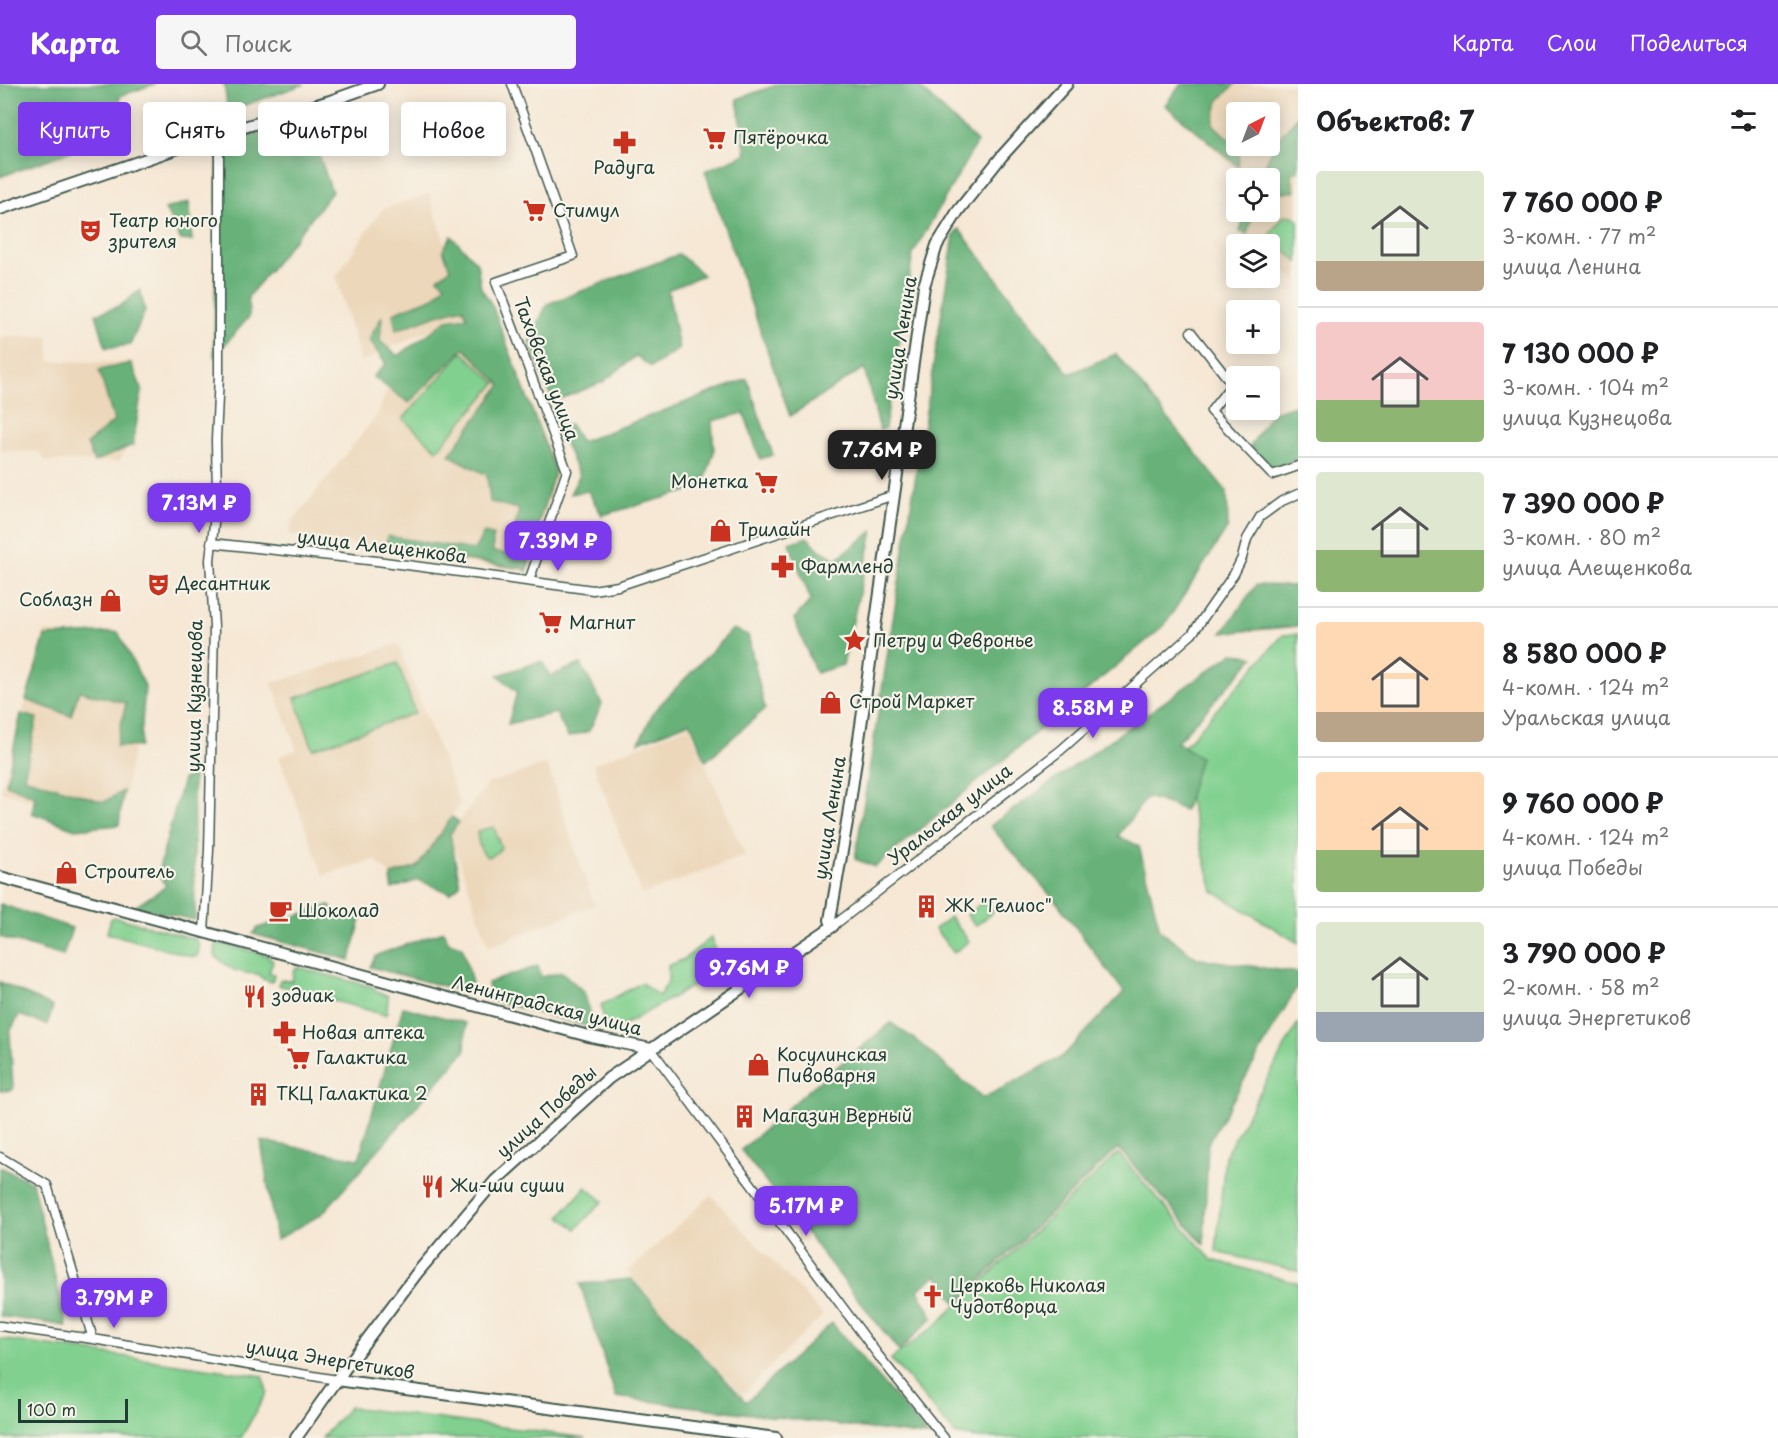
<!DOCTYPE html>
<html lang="ru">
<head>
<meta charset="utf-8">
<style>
  body { margin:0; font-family:"Playpen Sans",sans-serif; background:#f6f6f6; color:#202124; height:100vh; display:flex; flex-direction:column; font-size:22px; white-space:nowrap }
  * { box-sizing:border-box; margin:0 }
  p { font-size:20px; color:#757577 }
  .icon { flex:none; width:33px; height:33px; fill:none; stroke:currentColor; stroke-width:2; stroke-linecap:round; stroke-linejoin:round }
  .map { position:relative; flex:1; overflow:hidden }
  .sheet { display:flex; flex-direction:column; background:#fff; width:480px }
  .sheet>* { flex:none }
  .hud { position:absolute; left:18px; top:18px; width:570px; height:54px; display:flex; gap:12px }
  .needle { width:39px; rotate:42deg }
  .fabs { position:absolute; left:1226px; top:18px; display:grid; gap:12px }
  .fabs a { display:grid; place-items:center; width:54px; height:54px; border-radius:6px; background:#fff; box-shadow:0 3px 15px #0003; font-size:30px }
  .scale { position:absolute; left:18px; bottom:15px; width:110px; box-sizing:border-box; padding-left:6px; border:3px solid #1f3d34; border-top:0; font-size:16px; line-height:21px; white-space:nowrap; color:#1f3d34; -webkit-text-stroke:4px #f7f3e8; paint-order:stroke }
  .price { position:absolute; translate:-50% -51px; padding:0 14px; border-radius:12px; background:#7c3aed; color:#fff; font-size:20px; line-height:39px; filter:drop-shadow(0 2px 3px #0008) }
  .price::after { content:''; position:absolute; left:50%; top:36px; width:18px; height:14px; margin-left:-9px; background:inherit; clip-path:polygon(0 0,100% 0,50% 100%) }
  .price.selected { background:#222; color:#fff }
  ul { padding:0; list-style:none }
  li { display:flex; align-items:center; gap:18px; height:150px; padding:0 18px }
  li+li { border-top:2px solid #e0e0e0 }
  li span { display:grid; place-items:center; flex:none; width:168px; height:120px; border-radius:6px; color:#555 }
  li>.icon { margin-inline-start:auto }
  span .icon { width:72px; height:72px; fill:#fffc; stroke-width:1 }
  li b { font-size:26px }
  h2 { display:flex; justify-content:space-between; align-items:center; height:72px; padding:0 18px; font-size:26px }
  .pill { padding:0 21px; border-radius:6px; background:#fff; box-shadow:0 3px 15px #0003; font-size:21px; line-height:54px }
  .pill.selected { background:#7c3aed; color:#fff }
  header { display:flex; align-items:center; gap:36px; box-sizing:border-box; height:84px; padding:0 30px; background:#7c3aed; color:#fff }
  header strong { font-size:28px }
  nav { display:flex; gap:33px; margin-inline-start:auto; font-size:21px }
  .search { width:420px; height:54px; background:#f6f6f6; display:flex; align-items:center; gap:15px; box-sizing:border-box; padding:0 21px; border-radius:6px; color:#757577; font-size:22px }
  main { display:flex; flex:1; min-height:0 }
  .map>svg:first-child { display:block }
  .built { fill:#ecd7ba; fill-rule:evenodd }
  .green { fill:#81d08f; stroke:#508662; stroke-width:1.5 }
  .forest { fill:#68b27a; stroke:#447857; stroke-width:1.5 }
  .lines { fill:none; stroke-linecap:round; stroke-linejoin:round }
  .minor-casing { stroke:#3f574c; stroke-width:11 }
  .major-casing { stroke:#3f574c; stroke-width:14 }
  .minor { stroke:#fff; stroke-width:8 }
  .major { stroke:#fff; stroke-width:10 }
  .labels { text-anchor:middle; stroke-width:4.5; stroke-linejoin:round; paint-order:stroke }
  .poi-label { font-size:18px; fill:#1f3d34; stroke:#f7f3e8; text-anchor:start }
  .street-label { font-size:18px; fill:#1f3d34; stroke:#f7f3e8 }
</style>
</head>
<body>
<header>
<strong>Карта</strong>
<div class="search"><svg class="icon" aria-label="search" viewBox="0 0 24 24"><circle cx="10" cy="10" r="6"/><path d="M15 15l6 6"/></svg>Поиск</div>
<nav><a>Карта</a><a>Слои</a><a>Поделиться</a></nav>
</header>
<main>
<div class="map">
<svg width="1298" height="1354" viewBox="0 0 1298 1354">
  <rect width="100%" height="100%" fill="#f7f3e8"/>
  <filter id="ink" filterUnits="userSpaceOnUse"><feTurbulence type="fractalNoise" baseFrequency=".0167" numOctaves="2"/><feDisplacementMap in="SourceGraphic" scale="12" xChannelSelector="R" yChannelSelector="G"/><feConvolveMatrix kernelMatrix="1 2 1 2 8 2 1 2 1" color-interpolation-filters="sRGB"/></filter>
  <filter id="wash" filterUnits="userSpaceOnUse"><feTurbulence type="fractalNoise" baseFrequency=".008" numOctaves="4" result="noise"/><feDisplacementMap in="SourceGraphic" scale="24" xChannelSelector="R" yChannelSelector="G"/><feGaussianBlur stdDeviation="1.35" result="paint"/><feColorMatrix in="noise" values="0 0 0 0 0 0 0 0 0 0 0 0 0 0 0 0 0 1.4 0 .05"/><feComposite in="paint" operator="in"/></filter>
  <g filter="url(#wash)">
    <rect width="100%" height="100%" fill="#f6e8d5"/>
    <path class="built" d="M1197,0H1298V53L1260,94H1246L1172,27ZM1236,28H1269V62H1236Z
      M1298,68V198L1269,174V160H1253L1240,148L1245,128H1269Z
      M429,110L468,228L361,278L336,193L382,125Z
      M498,234L558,388L527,488L289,451L291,439L378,330L390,296Z
      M49,252L50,277L135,279L126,366L119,378L45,377L40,368L0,367V253Z
      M45,547L122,569L145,602L119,741L1,707Z
      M398,560L460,720L417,783L391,791L375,776L323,791L279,673L297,666L272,599Z
      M689,642L745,771L642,811L593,680Z
      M547,680L594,821L489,863L450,750L487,700Z
      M711,1111L823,1231L742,1311L627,1188Z"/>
    <path class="green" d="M1285,131L1293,132L1298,136V178L1271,155L1270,149Z
      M462,268L496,299L437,366L403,335Z
      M1298,550V859L1213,807L1177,670L1283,551Z
      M398,579L415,629L313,665L295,614Z
      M494,743L501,764L495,770L487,773C479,766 478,757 477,747Z
      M985,816L994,827L976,842L967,831Z
      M115,833L195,855C200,861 200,865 197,872L194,873L107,849L111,834Z
      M950,833L969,857L954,869L935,845Z
      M712,853L719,887L619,944L605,940L601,921L641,899L659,912L668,898V882L684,875Z
      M216,858L266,871L273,877L269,889L274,890L272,898L263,895L258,890C235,889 233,887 215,872Z
      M297,883L373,903L377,907L388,912L387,928L385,931L278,901L280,896L292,897L294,887Z
      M1298,939V1187L1216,1168L1225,1072Z
      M1118,1069L1212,1176L1298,1199V1354H977L955,1350L891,1275L936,1241Z
      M586,1103L603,1117L576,1145L560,1132Z
      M0,1255L263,1292L267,1308L241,1354H0Z
      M349,1323L586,1354H322Z"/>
    <path class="forest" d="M0,0H155L120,12L118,50L0,93Z
      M224,0H305L228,27Z
      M779,0H916L977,58L913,170L885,344L880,346L864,284L790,332L705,87L746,70L737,15Z
      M1181,0H1235L1218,17L1213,40L1240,66L1238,82L1165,21Z
      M1298,32V87L1291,89L1295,108H1279L1272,128L1253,131L1247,150L1240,148L1245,128H1269V94H1255L1264,83L1277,56Z
      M298,41L310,45L332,108L248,213L249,233L214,273L218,72L236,54Z
      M189,118L192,157L181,156L165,125Z
      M959,145L1069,290L1116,270L1227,408L1228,443L1164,542L875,783L855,775L954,151Z
      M451,152L477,179L481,204L492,221L555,387L536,447L527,488L525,485L386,464L387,452L474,466L484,449L493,451V468L509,470L519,425L490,418L487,391L449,371L501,301L464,264L409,319L373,293L386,280L369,256L382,232L380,257L398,272L447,236L467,233L463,224L440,230L396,246L393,229L434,213L445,201L438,194L450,185L443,166Z
      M679,170L703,191L668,206L679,265L651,283L636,272L603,298L553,318L530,258L547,220Z
      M140,206L145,227L130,261L106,264L96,230L120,222Z
      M131,279L142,305L133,361L94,378L87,360L114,337L99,286Z
      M747,295L773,371L760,375L744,329L712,337L714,368L703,403L602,431L588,407L570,410L579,392L558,343L570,340L581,358Z
      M1298,320V375L1267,387L1250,363L1271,329Z
      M873,447L843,581L816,589L794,535L811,516L789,459L807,453L820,466L836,475Z
      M1256,501L1298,502V542L1222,549Z
      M733,545L748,551L765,625L706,677L690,638L639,658L654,627Z
      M118,548L145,602L140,663L116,662L126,619L79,607L71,632L26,616L45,552Z
      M1233,569L1254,573L1177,658L1200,673L1185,726L1147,713L1118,752L1139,762L1160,846L1197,874L1298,889V901L1208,1060L1204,1160L1118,1064L956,1219L937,1191L918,1206L933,1233L899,1267L741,1066L811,1004L891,939L917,957L983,1014L1062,973L1124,908L1059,821L990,742Z
      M542,577L550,592L581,580L602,620L589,647L568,653L556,629L508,640L517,608L498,591Z
      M21,630L37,634L24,693L104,718L123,707L119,741L75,745L32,729L35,712L6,700Z
      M193,692L195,836L135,823L166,802L158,788L183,695Z
      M452,733L459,738L450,750L460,801L450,809L418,796L392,805L391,791L417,783Z
      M0,820L72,844L63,872L0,853Z
      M330,821L335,834L362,831L350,876L253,850L258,844Z
      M444,847L448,858L462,862L472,899L462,907L370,883L375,873L380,870Z
      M538,882L541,893L562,888L584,908L592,936L586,942L490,916L488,899Z
      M0,898L53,923L47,941L19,931L10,948L13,1006L0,1007Z
      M403,923L466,939L465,967L322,1130L276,1156L261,1057L359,1075Z
      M0,1083L32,1098L67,1242L0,1232Z
      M631,1195L746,1318L832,1239L928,1352L616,1313L580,1200Z"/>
  </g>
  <g filter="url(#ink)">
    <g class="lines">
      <defs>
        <path id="minor" d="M512,0L573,172L496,198L567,387L529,497
          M1191,248L1232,300L1211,327L1272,391L1298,382
          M211,459L377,477L593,506L618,502L894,411
          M833,842L1061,666L1192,550L1234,490L1242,474L1247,455L1260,433L1282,417L1298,410
          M204,848L209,766L214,543L210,476L217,412L216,356L219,291V52
          M651,965L878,1271L944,1354
          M0,1073L47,1101L93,1255L337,1296
          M0,1242L93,1255"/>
        <path id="major" d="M0,125L208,54L330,17L378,0
          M0,793L592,953L651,965
          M337,1296L776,1354
          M296,1354L344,1286L417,1189L495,1097L609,994L833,842L830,836L848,732L924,202L937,161L958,127L1002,72L1067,0"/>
      </defs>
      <use href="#minor" class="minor-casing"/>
      <use href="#major" class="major-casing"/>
      <use href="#minor" class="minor"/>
      <use href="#major" class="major"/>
    </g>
  </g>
  <defs>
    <symbol id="supermarket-bare" viewBox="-9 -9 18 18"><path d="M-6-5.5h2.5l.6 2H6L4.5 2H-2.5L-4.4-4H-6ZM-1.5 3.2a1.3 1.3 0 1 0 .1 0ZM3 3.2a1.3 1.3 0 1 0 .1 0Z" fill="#c8321e" stroke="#f7f3e8" stroke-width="2.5" paint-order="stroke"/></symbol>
    <symbol id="pharmacy-bare" viewBox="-9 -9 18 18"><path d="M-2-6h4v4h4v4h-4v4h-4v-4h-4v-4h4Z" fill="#c8321e" stroke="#f7f3e8" stroke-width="2.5" paint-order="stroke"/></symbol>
    <symbol id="theatre-bare" viewBox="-9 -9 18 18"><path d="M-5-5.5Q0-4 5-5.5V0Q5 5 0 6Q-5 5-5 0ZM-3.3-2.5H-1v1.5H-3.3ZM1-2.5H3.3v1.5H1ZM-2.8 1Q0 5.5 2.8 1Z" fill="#c8321e" stroke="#f7f3e8" stroke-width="2.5" paint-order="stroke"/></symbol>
    <symbol id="shop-bare" viewBox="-9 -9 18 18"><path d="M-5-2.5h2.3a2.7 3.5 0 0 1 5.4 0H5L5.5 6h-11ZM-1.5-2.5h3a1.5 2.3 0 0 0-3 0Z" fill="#c8321e" stroke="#f7f3e8" stroke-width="2.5" paint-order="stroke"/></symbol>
    <symbol id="sight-bare" viewBox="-9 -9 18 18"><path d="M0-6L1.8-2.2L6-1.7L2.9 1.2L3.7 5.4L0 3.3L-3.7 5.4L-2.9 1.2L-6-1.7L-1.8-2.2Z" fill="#c8321e" stroke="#f7f3e8" stroke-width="2.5" paint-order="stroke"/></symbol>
    <symbol id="building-bare" viewBox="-9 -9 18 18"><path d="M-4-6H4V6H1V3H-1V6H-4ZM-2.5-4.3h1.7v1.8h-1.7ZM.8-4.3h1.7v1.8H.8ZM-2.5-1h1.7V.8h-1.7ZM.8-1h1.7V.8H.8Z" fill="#c8321e" stroke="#f7f3e8" stroke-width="2.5" paint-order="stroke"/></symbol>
    <symbol id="cafe-bare" viewBox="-9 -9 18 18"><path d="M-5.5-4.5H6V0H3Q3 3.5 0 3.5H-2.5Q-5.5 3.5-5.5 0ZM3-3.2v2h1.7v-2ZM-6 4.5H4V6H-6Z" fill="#c8321e" stroke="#f7f3e8" stroke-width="2.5" paint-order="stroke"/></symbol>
    <symbol id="restaurant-bare" viewBox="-9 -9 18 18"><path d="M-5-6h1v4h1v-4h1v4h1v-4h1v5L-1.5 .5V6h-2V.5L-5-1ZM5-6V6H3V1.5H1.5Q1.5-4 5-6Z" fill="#c8321e" stroke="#f7f3e8" stroke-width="2.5" paint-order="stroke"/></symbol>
    <symbol id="church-bare" viewBox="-9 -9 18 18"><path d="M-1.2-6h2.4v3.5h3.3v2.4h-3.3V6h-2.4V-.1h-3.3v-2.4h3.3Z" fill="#c8321e" stroke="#f7f3e8" stroke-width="2.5" paint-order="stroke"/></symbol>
  </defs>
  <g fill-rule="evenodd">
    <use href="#supermarket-bare" x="698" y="38" width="33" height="33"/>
    <use href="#pharmacy-bare" x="608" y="42" width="33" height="33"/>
    <use href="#supermarket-bare" x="518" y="110" width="33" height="33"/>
    <use href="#theatre-bare" x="74" y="130" width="33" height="33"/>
    <use href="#supermarket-bare" x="750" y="382" width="33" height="33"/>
    <use href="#shop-bare" x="704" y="430" width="33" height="33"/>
    <use href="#pharmacy-bare" x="766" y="466" width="33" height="33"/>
    <use href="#theatre-bare" x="142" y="484" width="33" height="33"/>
    <use href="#shop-bare" x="94" y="500" width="33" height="33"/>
    <use href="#supermarket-bare" x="534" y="522" width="33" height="33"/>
    <use href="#sight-bare" x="838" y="540" width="33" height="33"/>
    <use href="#shop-bare" x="814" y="602" width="33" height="33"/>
    <use href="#shop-bare" x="50" y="772" width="33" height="33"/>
    <use href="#building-bare" x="910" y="806" width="33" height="33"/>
    <use href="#cafe-bare" x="264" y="810" width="33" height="33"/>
    <use href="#restaurant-bare" x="238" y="896" width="33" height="33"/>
    <use href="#pharmacy-bare" x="268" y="932" width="33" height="33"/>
    <use href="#supermarket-bare" x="282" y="958" width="33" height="33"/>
    <use href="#shop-bare" x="742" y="964" width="33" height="33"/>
    <use href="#building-bare" x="242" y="994" width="33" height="33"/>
    <use href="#building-bare" x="728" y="1016" width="33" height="33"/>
    <use href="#restaurant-bare" x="416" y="1086" width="33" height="33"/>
    <use href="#church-bare" x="916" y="1196" width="33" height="33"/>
  </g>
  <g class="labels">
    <g class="poi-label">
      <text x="733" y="60">Пятёрочка</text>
      <text x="624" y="90" text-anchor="middle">Радуга</text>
      <text x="553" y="133">Стимул</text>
      <text x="109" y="143">Театр юного<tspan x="109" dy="21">зрителя</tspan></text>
      <text x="748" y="404" text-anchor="end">Монетка</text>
      <text x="738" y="452">Трилайн</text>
      <text x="801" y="489">Фармленд</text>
      <text x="176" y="506">Десантник</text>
      <text x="93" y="522" text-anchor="end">Соблазн</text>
      <text x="569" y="545">Магнит</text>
      <text x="873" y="563">Петру и Февронье</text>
      <text x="849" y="624">Строй Маркет</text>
      <text x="84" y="794">Строитель</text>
      <text x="945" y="828">ЖК "Гелиос"</text>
      <text x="298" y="833">Шоколад</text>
      <text x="272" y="918">зодиак</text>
      <text x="302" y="955">Новая аптека</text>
      <text x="777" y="977">Косулинская<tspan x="777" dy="21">Пивоварня</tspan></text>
      <text x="316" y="980">Галактика</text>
      <text x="276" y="1016">ТКЦ Галактика 2</text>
      <text x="762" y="1038">Магазин Верный</text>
      <text x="450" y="1108">Жи-ши суши</text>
      <text x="950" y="1208">Церковь Николая<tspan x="950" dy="21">Чудотворца</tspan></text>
    </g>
    <g class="street-label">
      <text transform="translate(901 254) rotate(-81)" y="6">улица Ленина</text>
      <text transform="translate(546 285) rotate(69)" y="6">Таховская улица</text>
      <text transform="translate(382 463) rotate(7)" y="6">улица Алещенкова</text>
      <text transform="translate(195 612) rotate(-89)" y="6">улица Кузнецова</text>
      <text transform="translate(950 731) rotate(-38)" y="6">Уральская улица</text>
      <text transform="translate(830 734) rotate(-81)" y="6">улица Ленина</text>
      <text transform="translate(547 922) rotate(14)" y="6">Ленинградская улица</text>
      <text transform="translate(547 1028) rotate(-42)" y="6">улица Победы</text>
      <text transform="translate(330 1276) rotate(9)" y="6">улица Энергетиков</text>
    </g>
  </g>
</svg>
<div class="fabs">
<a><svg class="needle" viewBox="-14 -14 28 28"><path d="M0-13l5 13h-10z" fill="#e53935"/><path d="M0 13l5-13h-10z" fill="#757577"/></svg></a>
<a><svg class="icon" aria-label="locate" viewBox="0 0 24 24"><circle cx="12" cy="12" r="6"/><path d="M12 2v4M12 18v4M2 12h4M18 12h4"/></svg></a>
<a><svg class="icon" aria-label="layers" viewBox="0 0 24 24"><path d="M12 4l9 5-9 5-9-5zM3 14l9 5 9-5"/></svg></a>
<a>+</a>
<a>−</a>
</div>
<div class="scale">100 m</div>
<b class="price selected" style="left:882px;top:397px">7.76M ₽</b>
<b class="price" style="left:199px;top:450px">7.13M ₽</b>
<b class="price" style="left:558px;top:488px">7.39M ₽</b>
<b class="price" style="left:1093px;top:655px">8.58M ₽</b>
<b class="price" style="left:749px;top:915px">9.76M ₽</b>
<b class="price" style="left:806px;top:1153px">5.17M ₽</b>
<b class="price" style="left:114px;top:1245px">3.79M ₽</b>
<div class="hud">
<a class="pill selected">Купить</a>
<a class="pill">Снять</a>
<a class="pill">Фильтры</a>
<a class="pill">Новое</a>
</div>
</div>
<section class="sheet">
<h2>Объектов: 7<svg class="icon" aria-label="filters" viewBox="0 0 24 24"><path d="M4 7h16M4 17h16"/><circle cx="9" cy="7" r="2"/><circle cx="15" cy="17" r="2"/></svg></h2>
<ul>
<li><span style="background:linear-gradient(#dfe7d0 75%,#b9a48a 0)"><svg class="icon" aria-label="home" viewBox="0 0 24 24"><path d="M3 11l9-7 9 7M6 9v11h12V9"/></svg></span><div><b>7 760 000 ₽</b><p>3-комн. · 77 m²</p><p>улица Ленина</p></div></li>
<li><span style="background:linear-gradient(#f6c9c9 65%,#8fb573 0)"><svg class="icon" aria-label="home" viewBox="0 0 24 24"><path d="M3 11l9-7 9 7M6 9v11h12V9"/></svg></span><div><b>7 130 000 ₽</b><p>3-комн. · 104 m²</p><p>улица Кузнецова</p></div></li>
<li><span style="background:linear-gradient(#dfe7d0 65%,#8fb573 0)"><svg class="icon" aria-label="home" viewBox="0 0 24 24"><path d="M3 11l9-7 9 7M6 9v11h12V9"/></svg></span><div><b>7 390 000 ₽</b><p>3-комн. · 80 m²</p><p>улица Алещенкова</p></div></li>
<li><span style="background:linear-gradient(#ffd9b3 75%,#b9a48a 0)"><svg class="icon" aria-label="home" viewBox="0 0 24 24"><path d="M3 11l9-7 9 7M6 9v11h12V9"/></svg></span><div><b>8 580 000 ₽</b><p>4-комн. · 124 m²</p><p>Уральская улица</p></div></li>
<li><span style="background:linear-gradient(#ffd9b3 65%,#8fb573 0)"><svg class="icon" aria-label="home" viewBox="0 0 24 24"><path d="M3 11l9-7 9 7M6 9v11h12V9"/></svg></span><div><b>9 760 000 ₽</b><p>4-комн. · 124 m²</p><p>улица Победы</p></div></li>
<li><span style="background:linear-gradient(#dfe7d0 75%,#9aa5b1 0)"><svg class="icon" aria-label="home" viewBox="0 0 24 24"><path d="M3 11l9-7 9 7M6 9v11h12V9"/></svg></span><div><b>3 790 000 ₽</b><p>2-комн. · 58 m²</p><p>улица Энергетиков</p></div></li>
</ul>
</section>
</main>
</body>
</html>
